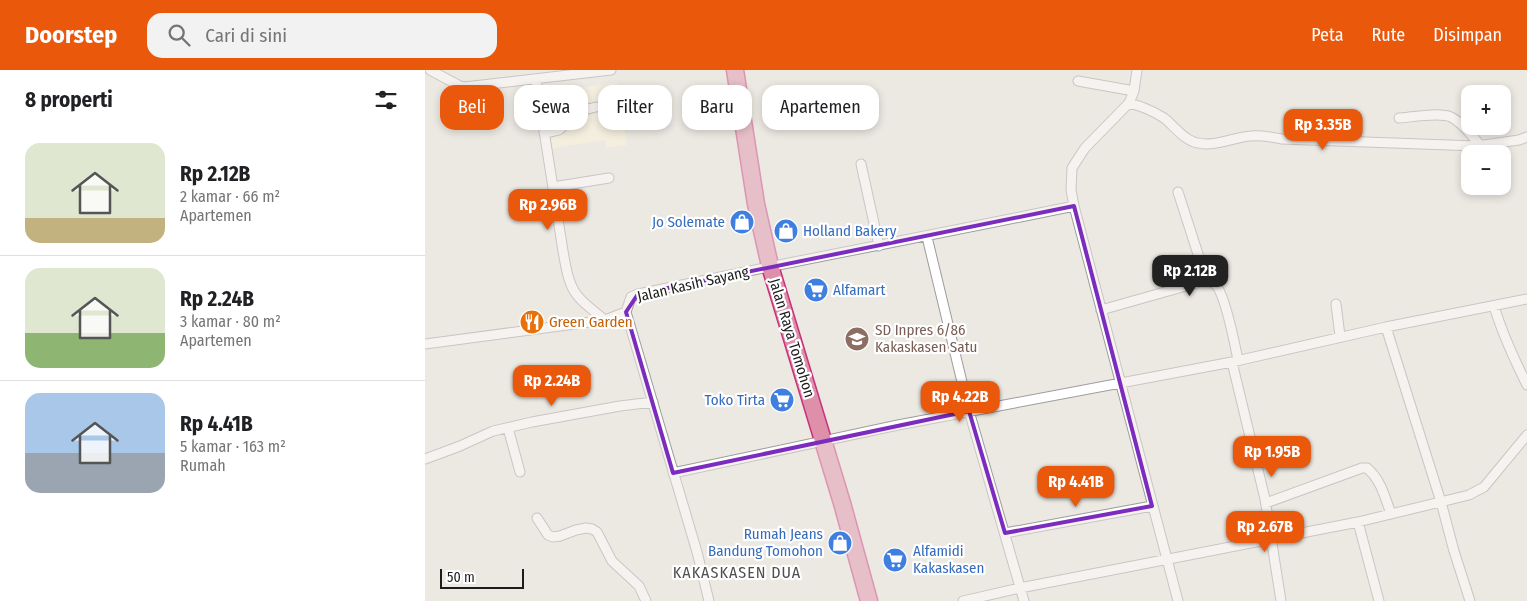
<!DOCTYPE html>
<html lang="id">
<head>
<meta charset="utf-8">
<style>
  body { margin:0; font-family:"Fira Sans Condensed",sans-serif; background:#f2f2f2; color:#202124; height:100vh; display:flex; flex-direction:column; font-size:19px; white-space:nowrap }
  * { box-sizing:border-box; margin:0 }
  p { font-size:16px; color:#757577 }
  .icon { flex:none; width:28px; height:28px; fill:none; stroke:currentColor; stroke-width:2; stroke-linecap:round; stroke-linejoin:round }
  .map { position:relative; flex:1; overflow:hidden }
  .panel { display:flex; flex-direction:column; background:#fff; width:425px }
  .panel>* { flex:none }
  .banner { position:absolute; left:15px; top:15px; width:475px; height:45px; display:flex; gap:10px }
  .tools { position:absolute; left:1036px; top:15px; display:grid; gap:10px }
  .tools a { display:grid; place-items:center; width:50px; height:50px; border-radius:10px; background:#fff; box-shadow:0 2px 8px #0003; font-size:25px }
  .scale { position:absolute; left:15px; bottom:12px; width:84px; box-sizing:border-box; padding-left:5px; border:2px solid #1c1c1c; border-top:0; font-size:14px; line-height:18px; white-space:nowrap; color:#1c1c1c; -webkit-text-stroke:4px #fff; paint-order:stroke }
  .price { position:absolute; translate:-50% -42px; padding:0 11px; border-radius:10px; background:#ea580c; color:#fff; font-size:16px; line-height:32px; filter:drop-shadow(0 1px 2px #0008) }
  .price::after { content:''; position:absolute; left:50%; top:30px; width:15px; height:11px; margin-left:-8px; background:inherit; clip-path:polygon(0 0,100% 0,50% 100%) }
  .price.active { background:#222; color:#fff }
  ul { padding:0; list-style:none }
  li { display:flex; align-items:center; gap:15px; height:125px; padding:0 25px }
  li+li { border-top:1px solid #e0e0e0 }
  li span { display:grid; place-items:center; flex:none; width:140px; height:100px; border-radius:15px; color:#555 }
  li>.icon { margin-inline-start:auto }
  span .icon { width:60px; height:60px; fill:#fffc; stroke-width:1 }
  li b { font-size:21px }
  h2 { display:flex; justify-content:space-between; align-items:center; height:60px; padding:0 25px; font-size:21px }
  .chip { padding:0 18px; border-radius:15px; background:#fff; box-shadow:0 2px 8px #0003; font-size:18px; line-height:45px }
  .chip.active { background:#ea580c; color:#fff }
  header { display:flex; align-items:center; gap:30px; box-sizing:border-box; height:70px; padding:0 25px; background:#ea580c; color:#fff }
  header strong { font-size:24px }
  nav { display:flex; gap:28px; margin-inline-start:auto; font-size:18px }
  .search { width:350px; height:45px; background:#f2f2f2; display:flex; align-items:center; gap:12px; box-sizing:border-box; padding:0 18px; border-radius:15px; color:#757577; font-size:19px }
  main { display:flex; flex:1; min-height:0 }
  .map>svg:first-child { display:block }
  .education { fill:#fcf7dc }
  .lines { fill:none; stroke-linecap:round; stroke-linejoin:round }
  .street-casing { stroke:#9d9d9d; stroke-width:11 }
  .highway-casing { stroke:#c8327a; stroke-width:19 }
  .street { stroke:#fff; stroke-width:9 }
  .highway { stroke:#de8fa9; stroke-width:16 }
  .marked { fill:none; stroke:#7b2cbf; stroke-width:4; stroke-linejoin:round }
  .labels { text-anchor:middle; stroke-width:4.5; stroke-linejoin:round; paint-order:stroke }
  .shop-label { font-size:15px; fill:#366cbe; stroke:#fff; text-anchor:end }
  .street-label { font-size:15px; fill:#1c1c1c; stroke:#fff }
  .food-label { font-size:15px; fill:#c56008; stroke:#fff; text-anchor:start }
  .education-label { font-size:15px; fill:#785e54; stroke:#fff; text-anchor:start }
  .neighbourhood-label { font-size:16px; letter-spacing:1px; fill:#4f4f4f; stroke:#fff }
</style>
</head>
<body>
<header>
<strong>Doorstep</strong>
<div class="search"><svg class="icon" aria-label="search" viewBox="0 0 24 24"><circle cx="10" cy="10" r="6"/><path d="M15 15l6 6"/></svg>Cari di sini</div>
<nav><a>Peta</a><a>Rute</a><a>Disimpan</a></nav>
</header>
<main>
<section class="panel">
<h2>8 properti<svg class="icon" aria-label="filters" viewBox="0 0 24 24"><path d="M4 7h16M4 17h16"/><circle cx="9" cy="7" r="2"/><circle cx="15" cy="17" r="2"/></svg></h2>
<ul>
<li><span style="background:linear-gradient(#dfe7d0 75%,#c2b280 0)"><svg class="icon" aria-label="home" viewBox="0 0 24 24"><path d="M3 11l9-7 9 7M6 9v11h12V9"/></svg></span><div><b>Rp 2.12B</b><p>2 kamar · 66 m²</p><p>Apartemen</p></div></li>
<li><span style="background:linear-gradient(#dfe7d0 65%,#8fb573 0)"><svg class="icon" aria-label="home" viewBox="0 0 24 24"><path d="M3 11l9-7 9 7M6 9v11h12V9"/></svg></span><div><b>Rp 2.24B</b><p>3 kamar · 80 m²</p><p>Apartemen</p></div></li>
<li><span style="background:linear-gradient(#a9c7e8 60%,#9aa5b1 0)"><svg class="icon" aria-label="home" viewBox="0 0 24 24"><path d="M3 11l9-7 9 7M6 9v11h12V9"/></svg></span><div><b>Rp 4.41B</b><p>5 kamar · 163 m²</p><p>Rumah</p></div></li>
</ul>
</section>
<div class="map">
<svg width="1102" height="531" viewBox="0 0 1102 531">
  <rect width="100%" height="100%" fill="#ece8e2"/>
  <path class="education" d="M192,12L202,75L181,78L180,70L128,78L119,24Z"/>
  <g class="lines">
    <defs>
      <path id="street" d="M5,0L35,16L40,17L186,0
        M111,10L138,181C145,222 147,224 180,250L201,242
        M653,11L709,21
        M704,33C716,36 728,41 739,48C749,56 760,71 773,73C790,77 809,67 826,66C837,65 847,67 857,69L1052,76L1094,70L1102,67
        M974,48C987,47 1015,42 1026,47C1038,53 1047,66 1055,75
        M119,63C144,59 133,59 147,43L171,37
        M436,94L454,176
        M128,117L184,108
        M753,122L782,212
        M649,136L646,120L647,98L660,78L704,33L709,21L712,0
        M502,167L544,341L599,531
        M911,234L915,266
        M1069,236C1077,263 1089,289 1102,315
        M676,240L775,212C779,212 787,211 790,214C800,223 810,275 813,290
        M961,257L1016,432L1029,481L1045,531
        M0,274L180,250
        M807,292L840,429L856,531
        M83,358L95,402
        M0,389L35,376L68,361L107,352L195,336L228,332
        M248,403L473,355L807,292L961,257L1102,229
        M841,433L937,398H942C956,410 960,427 966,444
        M112,448L123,465L128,467L135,466L151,460L161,458L167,459L172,462L187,491L214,516L221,531
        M933,452L954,531
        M580,463L727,436
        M284,531L272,482L201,242L206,227L213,224C358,193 504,166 649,136L753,531
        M538,531L595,518L933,452L1044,425L1059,417L1102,365"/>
      <path id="highway" d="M310,0L331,134L345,196L417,433L444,531"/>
    </defs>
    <use href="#street" class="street-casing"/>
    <use href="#highway" class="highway-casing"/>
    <use href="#street" class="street"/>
    <use href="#highway" class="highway"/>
  </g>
  <path d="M0 0H1102V531H0ZM649,136L727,436L580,463L544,341L248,403L201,242L213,224Z" fill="#ece8e2" fill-opacity=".55" fill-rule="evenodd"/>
  <path class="marked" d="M649,136L727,436L580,463L544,341L248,403L201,242L213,224Z"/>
  <defs>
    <symbol id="shop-disc" viewBox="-11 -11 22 22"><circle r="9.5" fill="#3f7fe0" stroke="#fff"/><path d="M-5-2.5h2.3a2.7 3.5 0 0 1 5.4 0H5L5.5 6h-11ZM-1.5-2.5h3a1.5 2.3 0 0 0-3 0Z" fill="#fff"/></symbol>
    <symbol id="supermarket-disc" viewBox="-11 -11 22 22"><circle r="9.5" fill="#3f7fe0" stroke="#fff"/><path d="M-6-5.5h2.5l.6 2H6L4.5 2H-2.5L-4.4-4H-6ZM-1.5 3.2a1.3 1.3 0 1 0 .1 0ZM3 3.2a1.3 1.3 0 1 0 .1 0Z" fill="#fff"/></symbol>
    <symbol id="restaurant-disc" viewBox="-11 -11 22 22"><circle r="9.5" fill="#e8710a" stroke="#fff"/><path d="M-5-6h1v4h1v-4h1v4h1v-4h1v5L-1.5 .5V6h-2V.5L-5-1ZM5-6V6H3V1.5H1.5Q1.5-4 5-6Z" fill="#fff"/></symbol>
    <symbol id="school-disc" viewBox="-11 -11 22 22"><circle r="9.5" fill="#8d6e63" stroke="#fff"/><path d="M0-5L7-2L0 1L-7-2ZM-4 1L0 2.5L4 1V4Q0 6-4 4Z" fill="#fff"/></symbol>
  </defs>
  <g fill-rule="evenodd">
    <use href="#shop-disc" x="303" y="138" width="28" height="28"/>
    <use href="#shop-disc" x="347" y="147" width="28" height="28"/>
    <use href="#supermarket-disc" x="377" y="206" width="28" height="28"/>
    <use href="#restaurant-disc" x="93" y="238" width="28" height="28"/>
    <use href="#school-disc" x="418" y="255" width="28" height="28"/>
    <use href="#supermarket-disc" x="343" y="316" width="28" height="28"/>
    <use href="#shop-disc" x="401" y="459" width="28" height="28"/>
    <use href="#supermarket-disc" x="456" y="476" width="28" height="28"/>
  </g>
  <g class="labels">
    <g class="shop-label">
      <text x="300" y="157">Jo Solemate</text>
      <text x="378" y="166" text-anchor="start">Holland Bakery</text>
      <text x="408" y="225" text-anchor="start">Alfamart</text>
      <text x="340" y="335">Toko Tirta</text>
      <text x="398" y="469">Rumah Jeans<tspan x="398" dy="17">Bandung Tomohon</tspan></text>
      <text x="488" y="486" text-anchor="start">Alfamidi<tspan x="488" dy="17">Kakaskasen</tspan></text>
    </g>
    <g class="street-label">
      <text transform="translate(268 214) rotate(-13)" y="5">Jalan Kasih Sayang</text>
      <text transform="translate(367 268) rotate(73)" y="5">Jalan Raya Tomohon</text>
    </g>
    <g class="food-label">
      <text x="124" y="257">Green Garden</text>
    </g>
    <g class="education-label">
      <text x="450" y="265">SD Inpres 6/86<tspan x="450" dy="17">Kakaskasen Satu</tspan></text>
    </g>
    <g class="neighbourhood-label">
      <text x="312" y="508">KAKASKASEN DUA</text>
    </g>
  </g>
</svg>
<div class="tools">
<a>+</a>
<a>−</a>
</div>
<div class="scale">50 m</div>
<b class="price" style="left:898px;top:81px">Rp 3.35B</b>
<b class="price" style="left:123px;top:161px">Rp 2.96B</b>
<b class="price active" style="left:765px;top:227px">Rp 2.12B</b>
<b class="price" style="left:127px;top:337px">Rp 2.24B</b>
<b class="price" style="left:535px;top:353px">Rp 4.22B</b>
<b class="price" style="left:847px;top:408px">Rp 1.95B</b>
<b class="price" style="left:651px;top:438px">Rp 4.41B</b>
<b class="price" style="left:840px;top:483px">Rp 2.67B</b>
<div class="banner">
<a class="chip active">Beli</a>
<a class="chip">Sewa</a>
<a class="chip">Filter</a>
<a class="chip">Baru</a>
<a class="chip">Apartemen</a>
</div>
</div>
</main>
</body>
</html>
